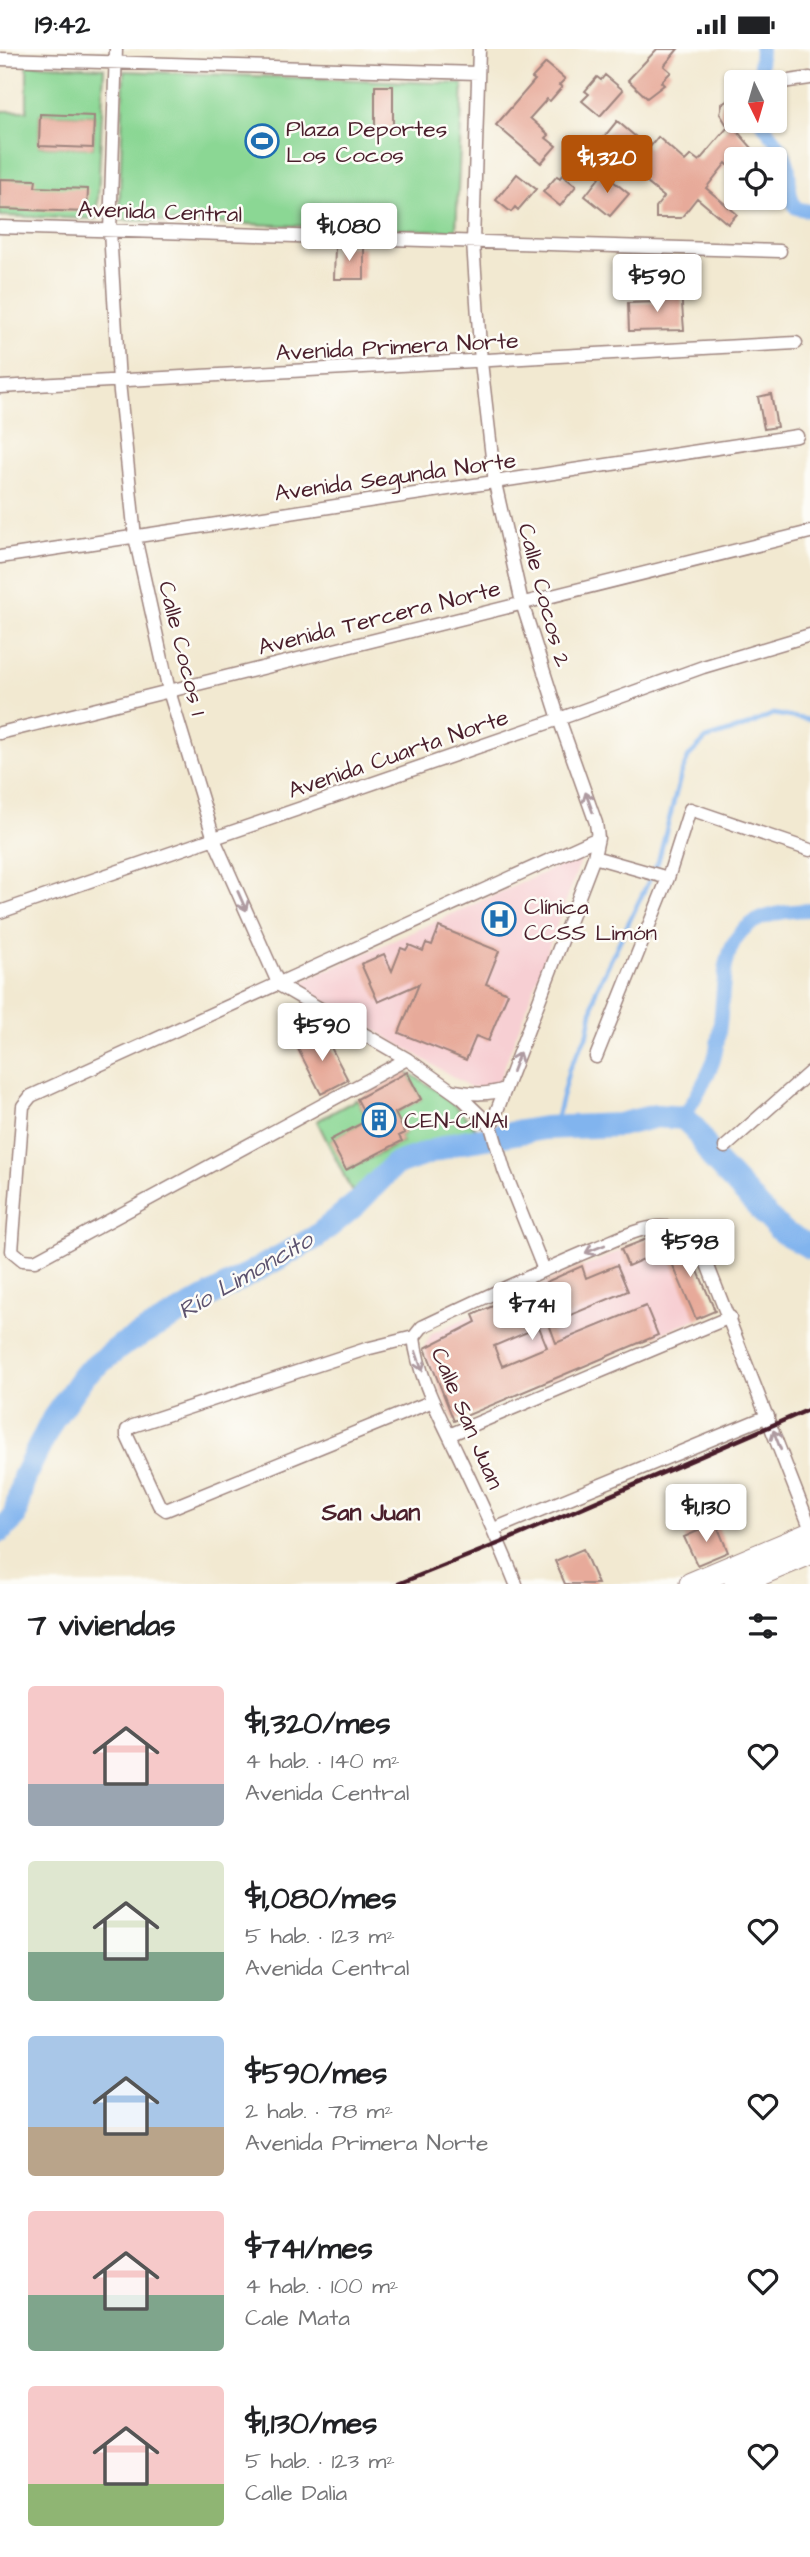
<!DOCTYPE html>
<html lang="es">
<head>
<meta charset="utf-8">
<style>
  body { margin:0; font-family:"Architects Daughter",sans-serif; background:#f6f6f6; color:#202124; height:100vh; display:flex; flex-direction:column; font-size:26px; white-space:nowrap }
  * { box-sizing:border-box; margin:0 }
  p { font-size:23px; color:#757577 }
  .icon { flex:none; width:38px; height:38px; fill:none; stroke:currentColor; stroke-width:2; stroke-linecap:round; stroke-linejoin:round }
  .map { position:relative; height:1535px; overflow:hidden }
  .details { display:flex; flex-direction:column; background:#fff; flex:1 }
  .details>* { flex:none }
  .needle { width:46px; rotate:175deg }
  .fabs { position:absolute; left:724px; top:21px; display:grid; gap:14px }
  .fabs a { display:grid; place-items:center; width:63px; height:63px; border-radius:7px; background:#fff; box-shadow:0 2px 5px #0004; font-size:35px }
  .price { position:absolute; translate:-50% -60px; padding:0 16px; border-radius:7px; background:#fff; color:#222; font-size:23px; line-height:46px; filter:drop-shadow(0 2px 4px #0008) }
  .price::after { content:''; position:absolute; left:50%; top:42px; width:21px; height:16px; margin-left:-10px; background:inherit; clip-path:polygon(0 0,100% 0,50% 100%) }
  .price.active { background:#b45309; color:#fff }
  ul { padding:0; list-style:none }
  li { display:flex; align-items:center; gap:21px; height:175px; padding:0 28px }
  li span { display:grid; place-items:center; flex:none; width:196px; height:140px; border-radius:7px; color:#555 }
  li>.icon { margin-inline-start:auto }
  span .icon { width:84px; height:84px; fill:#fffc; stroke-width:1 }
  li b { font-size:30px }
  h2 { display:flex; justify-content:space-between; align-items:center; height:84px; padding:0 28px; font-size:30px }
  .status { display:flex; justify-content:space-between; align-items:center; height:49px; padding:0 35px; background:#fff; direction:ltr }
  .status svg { height:19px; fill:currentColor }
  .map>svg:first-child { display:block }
  .built { fill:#f7cfd3 }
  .green { fill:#8bd794; stroke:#6a7b60; stroke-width:2; fill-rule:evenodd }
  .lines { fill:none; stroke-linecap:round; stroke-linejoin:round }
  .stream { stroke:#81b4ee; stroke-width:4.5 }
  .canal { stroke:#81b4ee; stroke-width:14 }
  .river { stroke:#81b4ee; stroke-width:24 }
  .building { fill:#e7aa9a; fill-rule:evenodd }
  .street-casing { stroke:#9e847e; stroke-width:15 }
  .highway-casing { stroke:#9e847e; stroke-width:25 }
  .street { stroke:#fff; stroke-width:12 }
  .highway { stroke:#fff; stroke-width:23 }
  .rail { stroke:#4a1f2b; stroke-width:4.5 }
  .oneway { stroke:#ae9aa0 }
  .labels { text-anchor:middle; stroke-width:5; stroke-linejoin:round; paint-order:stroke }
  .poi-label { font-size:23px; fill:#4a1f2b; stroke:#fdfcf7; text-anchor:start }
  .street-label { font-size:23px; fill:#4a1f2b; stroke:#fdfcf7 }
  .water-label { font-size:24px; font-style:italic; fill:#5d536f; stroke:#fdfcf7 }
  .neighbourhood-label { font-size:24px; font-weight:bold; fill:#4a1f2b; stroke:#fdfcf7 }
</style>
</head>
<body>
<div class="status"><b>19:42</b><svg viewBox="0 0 49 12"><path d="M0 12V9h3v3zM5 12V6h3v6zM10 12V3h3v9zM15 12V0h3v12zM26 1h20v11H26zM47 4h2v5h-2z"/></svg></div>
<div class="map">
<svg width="810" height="1535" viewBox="0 0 810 1535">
  <rect width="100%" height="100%" fill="#fdfcf7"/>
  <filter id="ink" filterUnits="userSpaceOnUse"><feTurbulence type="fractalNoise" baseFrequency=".0143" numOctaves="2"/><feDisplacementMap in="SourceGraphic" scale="14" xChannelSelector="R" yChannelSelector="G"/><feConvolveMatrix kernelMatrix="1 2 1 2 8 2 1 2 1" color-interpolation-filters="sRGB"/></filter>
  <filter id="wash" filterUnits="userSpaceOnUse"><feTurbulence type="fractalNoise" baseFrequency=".00686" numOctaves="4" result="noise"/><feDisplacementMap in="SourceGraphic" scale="28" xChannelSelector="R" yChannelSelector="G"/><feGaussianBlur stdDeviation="1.57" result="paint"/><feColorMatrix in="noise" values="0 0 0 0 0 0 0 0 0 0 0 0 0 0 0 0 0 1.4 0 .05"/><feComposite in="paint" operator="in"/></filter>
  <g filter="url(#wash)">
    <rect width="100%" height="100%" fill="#f2e9d1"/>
    <path class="built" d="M583,806L499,1032L487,1039L470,1038L297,935Z
      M668,1188L684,1190L715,1262L454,1372L423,1300L432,1284L649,1189Z"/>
    <path class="green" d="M27,15L104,19L97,170L0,167V62H27ZM40,65L94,67L93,99L39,97Z
      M124,22L463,35L456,182L119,171Z
      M407,1023C435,1039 456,1054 476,1080L388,1111L352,1143L317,1072L357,1050L366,1067L376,1062L368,1045L379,1038L391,1059L331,1091L347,1121L402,1093L399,1087L405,1084L400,1074L387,1068L421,1050Z"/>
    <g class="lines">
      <path class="stream" d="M554,1079L569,1020L588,984L596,941L658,813L681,725L689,707L706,690L747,677L773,665L810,671"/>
      <path class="canal" d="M759,33L761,0
        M761,72C770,87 783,97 788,115C791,131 787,145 796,159L810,162
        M684,1069C693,1050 708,1030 714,1010C734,936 699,863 810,861"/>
      <path class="river" d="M0,1482L14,1469L24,1428L53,1370L84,1326L122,1296L316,1188L356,1155L394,1116L456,1094L544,1079L619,1076L656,1067L684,1069L695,1080L714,1111L781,1182L810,1198"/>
    </g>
    <g id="blocks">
      <path class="building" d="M657,0H678L664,17L671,23L661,33L664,36L647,49L628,31Z
        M546,14L565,30L559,36L562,38L550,52L547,50L530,69L549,86L546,89L556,97L541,114L496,76L535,31L532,29Z
        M605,26L623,41L600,67L582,52L589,45L585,42L597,28L601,31Z
        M375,37H393V79H375Z
        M737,46V82L752,99L741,110H737V115L732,120L726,114L706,139L737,165L728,175L697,149L681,169H656V158L664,148L599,94L617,72L649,99L658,88L685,112L691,106L699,112L728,78L720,65L722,55Z
        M40,65L94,67L93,99L39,97Z
        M603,124L629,145L610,167L585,147Z
        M517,125L536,140L518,161L515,158L511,163L496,151Z
        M562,126L576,137L560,157L543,143L557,127L560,129Z
        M0,130L36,131L35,138L88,140L87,163L0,160Z
        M335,197L364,198V230H334Z
        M681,243L684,281L629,282L628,254L662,253L661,244Z
        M771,345L777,378L764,380L758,348Z
        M439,878L499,902L486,935L508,944L488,992L476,987L466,1011L399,984L419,935L378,953L361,915L384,905L392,922L401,899L406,901L409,896L423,902L426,894L432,896Z
        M323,983L348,1031L321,1045L296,996Z
        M407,1023L421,1050L395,1064L405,1084L399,1087L402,1092L346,1121L330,1091L368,1071L357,1050Z
        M649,1189L655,1205L628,1217L621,1200Z
        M681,1192L687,1196L715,1262L696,1270L665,1198Z
        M617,1216L628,1242L549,1275L556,1294L646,1257L658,1286L454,1372L425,1299L476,1273L473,1266L519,1245L523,1254L550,1243L546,1233L582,1217L586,1229ZM539,1278L547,1298L502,1317L494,1297Z
        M716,1474L728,1503L697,1516L684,1488Z
        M583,1500L598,1535H565L555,1512Z"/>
    </g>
  </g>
  <g filter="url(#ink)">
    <use href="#blocks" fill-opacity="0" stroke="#9e847e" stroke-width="2"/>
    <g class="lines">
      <defs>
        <path id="street" d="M116,0L110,182L119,333L135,488L169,642L214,790L279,936L407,1010L462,1049L491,1077L504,1121L544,1221
          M479,0L473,193L481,313L495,434L522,554L559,670L596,774L598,789L594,808L491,1077
          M0,10L478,24
          M775,34L810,29
          M0,178L780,202
          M0,338L796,294
          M0,508L797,387
          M0,684L810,483
          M594,808L668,829
          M0,863L559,670L703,618L810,586
          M596,1008L668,829L690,760L810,801
          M407,1010L35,1212L23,1211L12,1202L23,1057L31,1047L598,789
          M455,1042C473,1045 488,1046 505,1040
          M725,1098L810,1023
          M414,1288L366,1300L133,1377L127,1381V1387L159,1456L166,1461L433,1352
          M449,1386L730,1268
          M494,1480L768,1367
          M516,1535C498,1490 478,1447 457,1403C440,1367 418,1328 414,1288L422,1278C479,1251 535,1224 593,1200C614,1192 636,1179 659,1178C678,1177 689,1184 700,1197L810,1478"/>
        <path id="highway" d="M691,1535L810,1485
          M736,1535L810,1504"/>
      </defs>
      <use href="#street" class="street-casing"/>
      <use href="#highway" class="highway-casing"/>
      <use href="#street" class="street"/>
      <use href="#highway" class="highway"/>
      <path class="rail" d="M398,1535L500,1494L810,1360"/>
    </g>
    <defs><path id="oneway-shaft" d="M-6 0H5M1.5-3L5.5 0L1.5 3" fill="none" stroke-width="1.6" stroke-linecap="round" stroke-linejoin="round" transform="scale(1.75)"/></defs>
    <g class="oneway">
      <use href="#oneway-shaft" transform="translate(589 753) rotate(-110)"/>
      <use href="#oneway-shaft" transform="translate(242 852) rotate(66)"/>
      <use href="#oneway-shaft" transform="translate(516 1013) rotate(-69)"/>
      <use href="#oneway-shaft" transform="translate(595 1200) rotate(158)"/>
      <use href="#oneway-shaft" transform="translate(419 1312) rotate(71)"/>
      <use href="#oneway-shaft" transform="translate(777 1391) rotate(-111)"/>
    </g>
  </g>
  <defs>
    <symbol id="stadium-ring" viewBox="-11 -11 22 22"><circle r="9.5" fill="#fdfcf7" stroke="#1f6fb2" stroke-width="1.5"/><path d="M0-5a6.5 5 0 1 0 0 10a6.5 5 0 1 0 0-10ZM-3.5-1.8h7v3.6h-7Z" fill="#1f6fb2"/></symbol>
    <symbol id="hospital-ring" viewBox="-11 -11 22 22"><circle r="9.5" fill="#fdfcf7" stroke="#1f6fb2" stroke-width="1.5"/><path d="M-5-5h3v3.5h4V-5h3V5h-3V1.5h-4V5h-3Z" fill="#1f6fb2"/></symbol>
    <symbol id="building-ring" viewBox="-11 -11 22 22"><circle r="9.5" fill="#fdfcf7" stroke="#1f6fb2" stroke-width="1.5"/><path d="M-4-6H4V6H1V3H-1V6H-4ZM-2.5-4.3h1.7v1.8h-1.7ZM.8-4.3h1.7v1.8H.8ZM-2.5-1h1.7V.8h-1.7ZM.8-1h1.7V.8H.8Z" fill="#1f6fb2"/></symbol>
  </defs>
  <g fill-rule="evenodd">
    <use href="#stadium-ring" x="243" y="73" width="38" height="38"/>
    <use href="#hospital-ring" x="480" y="851" width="38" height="38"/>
    <use href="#building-ring" x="360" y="1052" width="38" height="38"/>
  </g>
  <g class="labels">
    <g class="poi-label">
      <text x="286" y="87">Plaza Deportes<tspan x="286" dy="26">Los Cocos</tspan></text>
      <text x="524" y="865">Clínica<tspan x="524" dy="26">CCSS Limón</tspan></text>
      <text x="404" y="1079">CEN-CINAI</text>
    </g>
    <g class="street-label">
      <text transform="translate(160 162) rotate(2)" y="8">Avenida Central</text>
      <text transform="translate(397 297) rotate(-3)" y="8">Avenida Primera Norte</text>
      <text transform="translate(395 427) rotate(-8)" y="8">Avenida Segunda Norte</text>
      <text transform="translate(545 546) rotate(75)" y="8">Calle Cocos 2</text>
      <text transform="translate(379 568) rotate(-14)" y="8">Avenida Tercera Norte</text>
      <text transform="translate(183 599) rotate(76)" y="8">Calle Cocos 1</text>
      <text transform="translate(398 704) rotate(-19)" y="8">Avenida Cuarta Norte</text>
      <text transform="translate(468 1369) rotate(67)" y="8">Calle San Juan</text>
    </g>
    <g class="water-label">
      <text transform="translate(245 1226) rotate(-30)" y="8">Río Limoncito</text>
    </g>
    <g class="neighbourhood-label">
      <text x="371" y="1471">San Juan</text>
    </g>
  </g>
</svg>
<div class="fabs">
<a><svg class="needle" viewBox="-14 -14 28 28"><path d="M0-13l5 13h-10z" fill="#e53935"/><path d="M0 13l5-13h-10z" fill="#757577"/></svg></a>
<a><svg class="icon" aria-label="locate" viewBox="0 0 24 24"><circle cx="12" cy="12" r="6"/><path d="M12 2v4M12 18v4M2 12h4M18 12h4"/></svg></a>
</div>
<b class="price active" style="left:607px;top:146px">$1,320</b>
<b class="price" style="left:349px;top:214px">$1,080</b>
<b class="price" style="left:657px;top:265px">$590</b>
<b class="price" style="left:322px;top:1014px">$590</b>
<b class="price" style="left:690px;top:1230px">$598</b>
<b class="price" style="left:532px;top:1293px">$741</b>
<b class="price" style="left:706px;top:1495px">$1,130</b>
</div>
<section class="details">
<h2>7 viviendas<svg class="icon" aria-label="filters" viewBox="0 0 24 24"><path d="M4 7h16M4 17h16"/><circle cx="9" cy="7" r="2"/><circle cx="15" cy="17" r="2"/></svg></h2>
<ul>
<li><span style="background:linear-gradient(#f6c9c9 70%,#9aa5b1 0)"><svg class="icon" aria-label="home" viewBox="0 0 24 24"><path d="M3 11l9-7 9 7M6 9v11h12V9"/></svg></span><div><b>$1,320/mes</b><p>4 hab. · 140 m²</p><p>Avenida Central</p></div><svg class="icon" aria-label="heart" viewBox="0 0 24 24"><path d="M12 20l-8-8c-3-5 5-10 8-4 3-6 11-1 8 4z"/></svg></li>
<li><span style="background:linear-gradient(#dfe7d0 65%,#7fa58c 0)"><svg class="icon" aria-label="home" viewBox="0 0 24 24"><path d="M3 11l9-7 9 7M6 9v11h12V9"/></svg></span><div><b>$1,080/mes</b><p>5 hab. · 123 m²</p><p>Avenida Central</p></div><svg class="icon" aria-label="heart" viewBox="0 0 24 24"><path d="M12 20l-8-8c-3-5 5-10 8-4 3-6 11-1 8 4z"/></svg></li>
<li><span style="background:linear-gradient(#a9c7e8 65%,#b9a48a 0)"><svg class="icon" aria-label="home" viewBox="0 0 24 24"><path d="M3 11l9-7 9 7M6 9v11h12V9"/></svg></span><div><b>$590/mes</b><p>2 hab. · 78 m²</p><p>Avenida Primera Norte</p></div><svg class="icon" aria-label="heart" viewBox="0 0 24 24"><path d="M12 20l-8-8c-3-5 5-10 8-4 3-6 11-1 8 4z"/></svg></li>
<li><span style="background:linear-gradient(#f6c9c9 60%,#7fa58c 0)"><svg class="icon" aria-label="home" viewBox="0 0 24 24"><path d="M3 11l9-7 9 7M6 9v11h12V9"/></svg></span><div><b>$741/mes</b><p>4 hab. · 100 m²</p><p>Cale Mata</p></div><svg class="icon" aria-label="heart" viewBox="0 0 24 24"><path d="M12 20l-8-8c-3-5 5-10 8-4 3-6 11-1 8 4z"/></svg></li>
<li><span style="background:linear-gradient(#f6c9c9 70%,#8fb573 0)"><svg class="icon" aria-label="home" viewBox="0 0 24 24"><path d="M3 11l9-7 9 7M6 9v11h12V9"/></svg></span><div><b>$1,130/mes</b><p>5 hab. · 123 m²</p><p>Calle Dalia</p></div><svg class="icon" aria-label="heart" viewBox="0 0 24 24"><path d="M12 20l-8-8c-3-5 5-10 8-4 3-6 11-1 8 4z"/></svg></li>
</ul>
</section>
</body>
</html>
